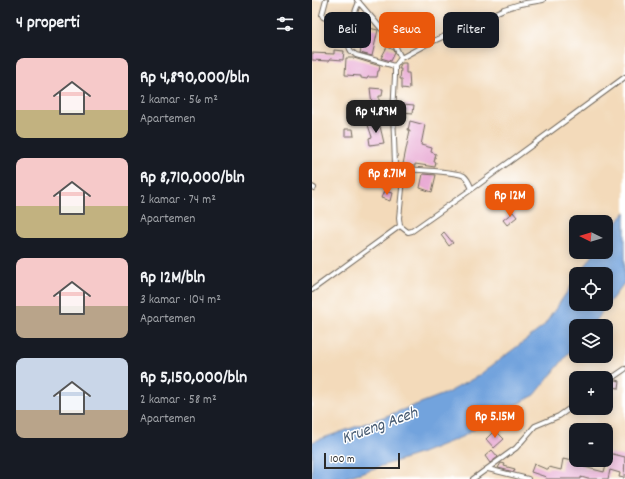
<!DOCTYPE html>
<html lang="id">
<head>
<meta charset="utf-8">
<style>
  body { margin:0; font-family:Dekko,sans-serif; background:#20242c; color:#f1f3f6; height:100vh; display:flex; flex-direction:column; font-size:15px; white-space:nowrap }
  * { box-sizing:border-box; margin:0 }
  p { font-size:13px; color:#9ea1a6 }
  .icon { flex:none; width:22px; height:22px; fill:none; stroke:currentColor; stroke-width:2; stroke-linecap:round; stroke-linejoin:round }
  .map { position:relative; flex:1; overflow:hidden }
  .panel { display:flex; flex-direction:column; background:#171b24; width:312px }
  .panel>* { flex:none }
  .guide { position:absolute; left:12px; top:12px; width:241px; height:36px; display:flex; gap:8px }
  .needle { width:26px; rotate:275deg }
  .controls { position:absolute; left:257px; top:215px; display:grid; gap:8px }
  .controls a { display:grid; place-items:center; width:44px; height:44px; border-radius:8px; background:#171b24; box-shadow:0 2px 10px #0003; font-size:20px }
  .scale { position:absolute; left:12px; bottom:10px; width:76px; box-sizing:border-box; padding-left:4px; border:2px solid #2b2b2b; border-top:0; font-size:11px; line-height:14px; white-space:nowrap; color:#2b2b2b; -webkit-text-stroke:3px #fff; paint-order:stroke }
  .price { position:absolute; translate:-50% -34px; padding:0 9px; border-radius:8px; background:#ea580c; color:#fff; font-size:13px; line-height:26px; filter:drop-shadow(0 1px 2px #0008) }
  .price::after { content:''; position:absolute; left:50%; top:24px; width:12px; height:9px; margin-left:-6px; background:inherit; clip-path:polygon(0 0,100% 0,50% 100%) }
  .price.on { background:#222; color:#fff }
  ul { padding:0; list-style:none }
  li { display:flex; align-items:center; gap:12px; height:100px; padding:0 16px }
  li span { display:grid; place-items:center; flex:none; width:112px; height:80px; border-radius:8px; color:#555 }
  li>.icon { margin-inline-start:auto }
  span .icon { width:48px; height:48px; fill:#fffc; stroke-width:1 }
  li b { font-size:17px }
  h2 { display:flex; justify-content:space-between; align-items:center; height:48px; padding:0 16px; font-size:17px }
  .pill { padding:0 14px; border-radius:8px; background:#171b24; box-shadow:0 2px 10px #0003; font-size:14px; line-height:36px }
  .pill.on { background:#ea580c; color:#fff }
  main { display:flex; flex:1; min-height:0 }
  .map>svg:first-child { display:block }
  .water { fill:#72a3dd; stroke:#4e6784 }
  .building { fill:#e8a9d3 }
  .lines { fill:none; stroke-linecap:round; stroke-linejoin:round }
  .street-casing { stroke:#71685d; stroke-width:6 }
  .street { stroke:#fff; stroke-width:4 }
  .labels { text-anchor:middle; stroke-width:3; stroke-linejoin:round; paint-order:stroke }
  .water-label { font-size:17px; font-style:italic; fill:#475b72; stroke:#fff }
</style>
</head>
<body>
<main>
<section class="panel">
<h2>4 properti<svg class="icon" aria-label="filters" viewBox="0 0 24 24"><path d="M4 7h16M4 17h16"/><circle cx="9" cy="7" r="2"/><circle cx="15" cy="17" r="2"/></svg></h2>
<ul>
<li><span style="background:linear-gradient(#f6c9c9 65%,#c2b280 0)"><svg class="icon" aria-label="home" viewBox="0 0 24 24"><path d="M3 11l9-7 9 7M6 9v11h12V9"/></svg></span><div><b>Rp 4,890,000/bln</b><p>2 kamar · 56 m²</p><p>Apartemen</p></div></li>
<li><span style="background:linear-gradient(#f6c9c9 60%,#c2b280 0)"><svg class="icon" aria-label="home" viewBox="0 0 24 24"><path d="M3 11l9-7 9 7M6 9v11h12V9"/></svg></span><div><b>Rp 8,710,000/bln</b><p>2 kamar · 74 m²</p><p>Apartemen</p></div></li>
<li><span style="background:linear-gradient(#f6c9c9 60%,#b9a48a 0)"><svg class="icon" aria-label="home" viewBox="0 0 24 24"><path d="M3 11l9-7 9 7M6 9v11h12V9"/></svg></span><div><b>Rp 12M/bln</b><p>3 kamar · 104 m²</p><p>Apartemen</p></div></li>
<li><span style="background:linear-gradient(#c9d6e8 65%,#b9a48a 0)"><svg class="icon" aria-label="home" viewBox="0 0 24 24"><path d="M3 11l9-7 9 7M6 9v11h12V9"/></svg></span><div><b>Rp 5,150,000/bln</b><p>2 kamar · 58 m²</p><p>Apartemen</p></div></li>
</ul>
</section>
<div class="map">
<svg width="313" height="479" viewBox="0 0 313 479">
  <rect width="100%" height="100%" fill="#fff"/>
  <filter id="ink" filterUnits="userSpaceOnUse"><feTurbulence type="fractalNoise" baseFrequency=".025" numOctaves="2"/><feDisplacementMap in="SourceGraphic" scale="8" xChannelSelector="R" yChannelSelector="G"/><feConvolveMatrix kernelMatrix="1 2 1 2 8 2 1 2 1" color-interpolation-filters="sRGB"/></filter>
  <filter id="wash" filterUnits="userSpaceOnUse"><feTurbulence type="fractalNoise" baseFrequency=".012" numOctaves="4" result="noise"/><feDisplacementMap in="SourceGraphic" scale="16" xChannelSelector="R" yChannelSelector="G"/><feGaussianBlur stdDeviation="0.9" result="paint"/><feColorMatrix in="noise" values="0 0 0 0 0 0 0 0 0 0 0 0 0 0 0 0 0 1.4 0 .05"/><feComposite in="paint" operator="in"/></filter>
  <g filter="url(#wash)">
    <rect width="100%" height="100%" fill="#f3daba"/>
    <path class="water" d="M313,212V282L279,326H264V344L223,395L185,414L152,436L107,454L29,479H0V442L77,415L135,393L166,376L231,327L264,279V304H294V274H268L283,252H294V238Z"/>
    <g id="blocks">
      <path class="building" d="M43,25L66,30L60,56L48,53L52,36L41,35Z
        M75,47L82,50L83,53L79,61L69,58Z
        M22,50L32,51L31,60L18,59L17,61L0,60V53L22,54Z
        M34,58H42L68,66L67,71H66L65,77H56L55,79L49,78V76L33,75Z
        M90,63H94V73H97L98,89L90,88V79H88L89,69H87Z
        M58,88L71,89L70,96H67V104H60Z
        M66,104H75V111H66Z
        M91,104L102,105L101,113L90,112Z
        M98,121L113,125L109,145L120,148L119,152L124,154L122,162H124L123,167L103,164V166H97L98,165L91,164L98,130H96Z
        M67,122L72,143L58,145L57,138L60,137L56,125Z
        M33,129H41L42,136H33Z
        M111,174L124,175L120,192L108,188Z
        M72,191L80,193L78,201L69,198Z
        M201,212L205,217L195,225L191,220Z
        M132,232L141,243L137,246L129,235Z
        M303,380L308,381L307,388L299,387V383Z
        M294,389H299L297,399H300L299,405L294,404Z
        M183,430L192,439L182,448L174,439Z
        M180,450L186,457L178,463L173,456Z
        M297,453L313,457L312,478L307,477L308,473L298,470L296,479H276L269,477V479H233L234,477L219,472L222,464L234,469H236L237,467L249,470L251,459L272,464V467L292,472Z
        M189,463L193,464L192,466L203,469L202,472L186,468Z"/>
    </g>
  </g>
  <g filter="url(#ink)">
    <use href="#blocks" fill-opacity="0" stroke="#71685d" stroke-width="1"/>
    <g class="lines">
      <defs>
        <path id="street" d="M14,0L10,15L11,17L20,21
          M45,0L83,45L89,58L83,66V76L81,113L83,164L87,168L92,169L87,218L88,226
          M47,2C43,11 32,43 39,51C41,53 43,54 44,55L83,66
          M89,58L113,45L192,9L208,4L231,0
          M92,169C103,170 144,171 152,176C156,179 158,185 160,189
          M0,187L2,188
          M0,290L88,226L96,232L100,231L167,184L313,77
          M294,382L313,369
          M176,469L216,479
          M161,479L204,448L223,426L247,416L264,404"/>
      </defs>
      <use href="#street" class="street-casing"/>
      <use href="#street" class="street"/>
    </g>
  </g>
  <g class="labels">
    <g class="water-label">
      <text transform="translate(67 424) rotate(-20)" y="6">Krueng Aceh</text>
    </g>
  </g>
</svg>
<div class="controls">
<a><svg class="needle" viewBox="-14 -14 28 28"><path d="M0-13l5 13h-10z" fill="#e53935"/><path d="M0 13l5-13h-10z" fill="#9ea1a6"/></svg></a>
<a><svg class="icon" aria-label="locate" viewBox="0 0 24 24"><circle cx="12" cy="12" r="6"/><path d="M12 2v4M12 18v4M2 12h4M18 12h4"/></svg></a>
<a><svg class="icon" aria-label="layers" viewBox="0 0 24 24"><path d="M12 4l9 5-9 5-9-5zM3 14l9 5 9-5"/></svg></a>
<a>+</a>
<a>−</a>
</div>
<div class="scale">100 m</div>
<b class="price on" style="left:64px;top:134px">Rp 4.89M</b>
<b class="price" style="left:75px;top:196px">Rp 8.71M</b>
<b class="price" style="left:198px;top:218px">Rp 12M</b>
<b class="price" style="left:183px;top:439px">Rp 5.15M</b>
<div class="guide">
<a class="pill">Beli</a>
<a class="pill on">Sewa</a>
<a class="pill">Filter</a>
</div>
</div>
</main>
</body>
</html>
